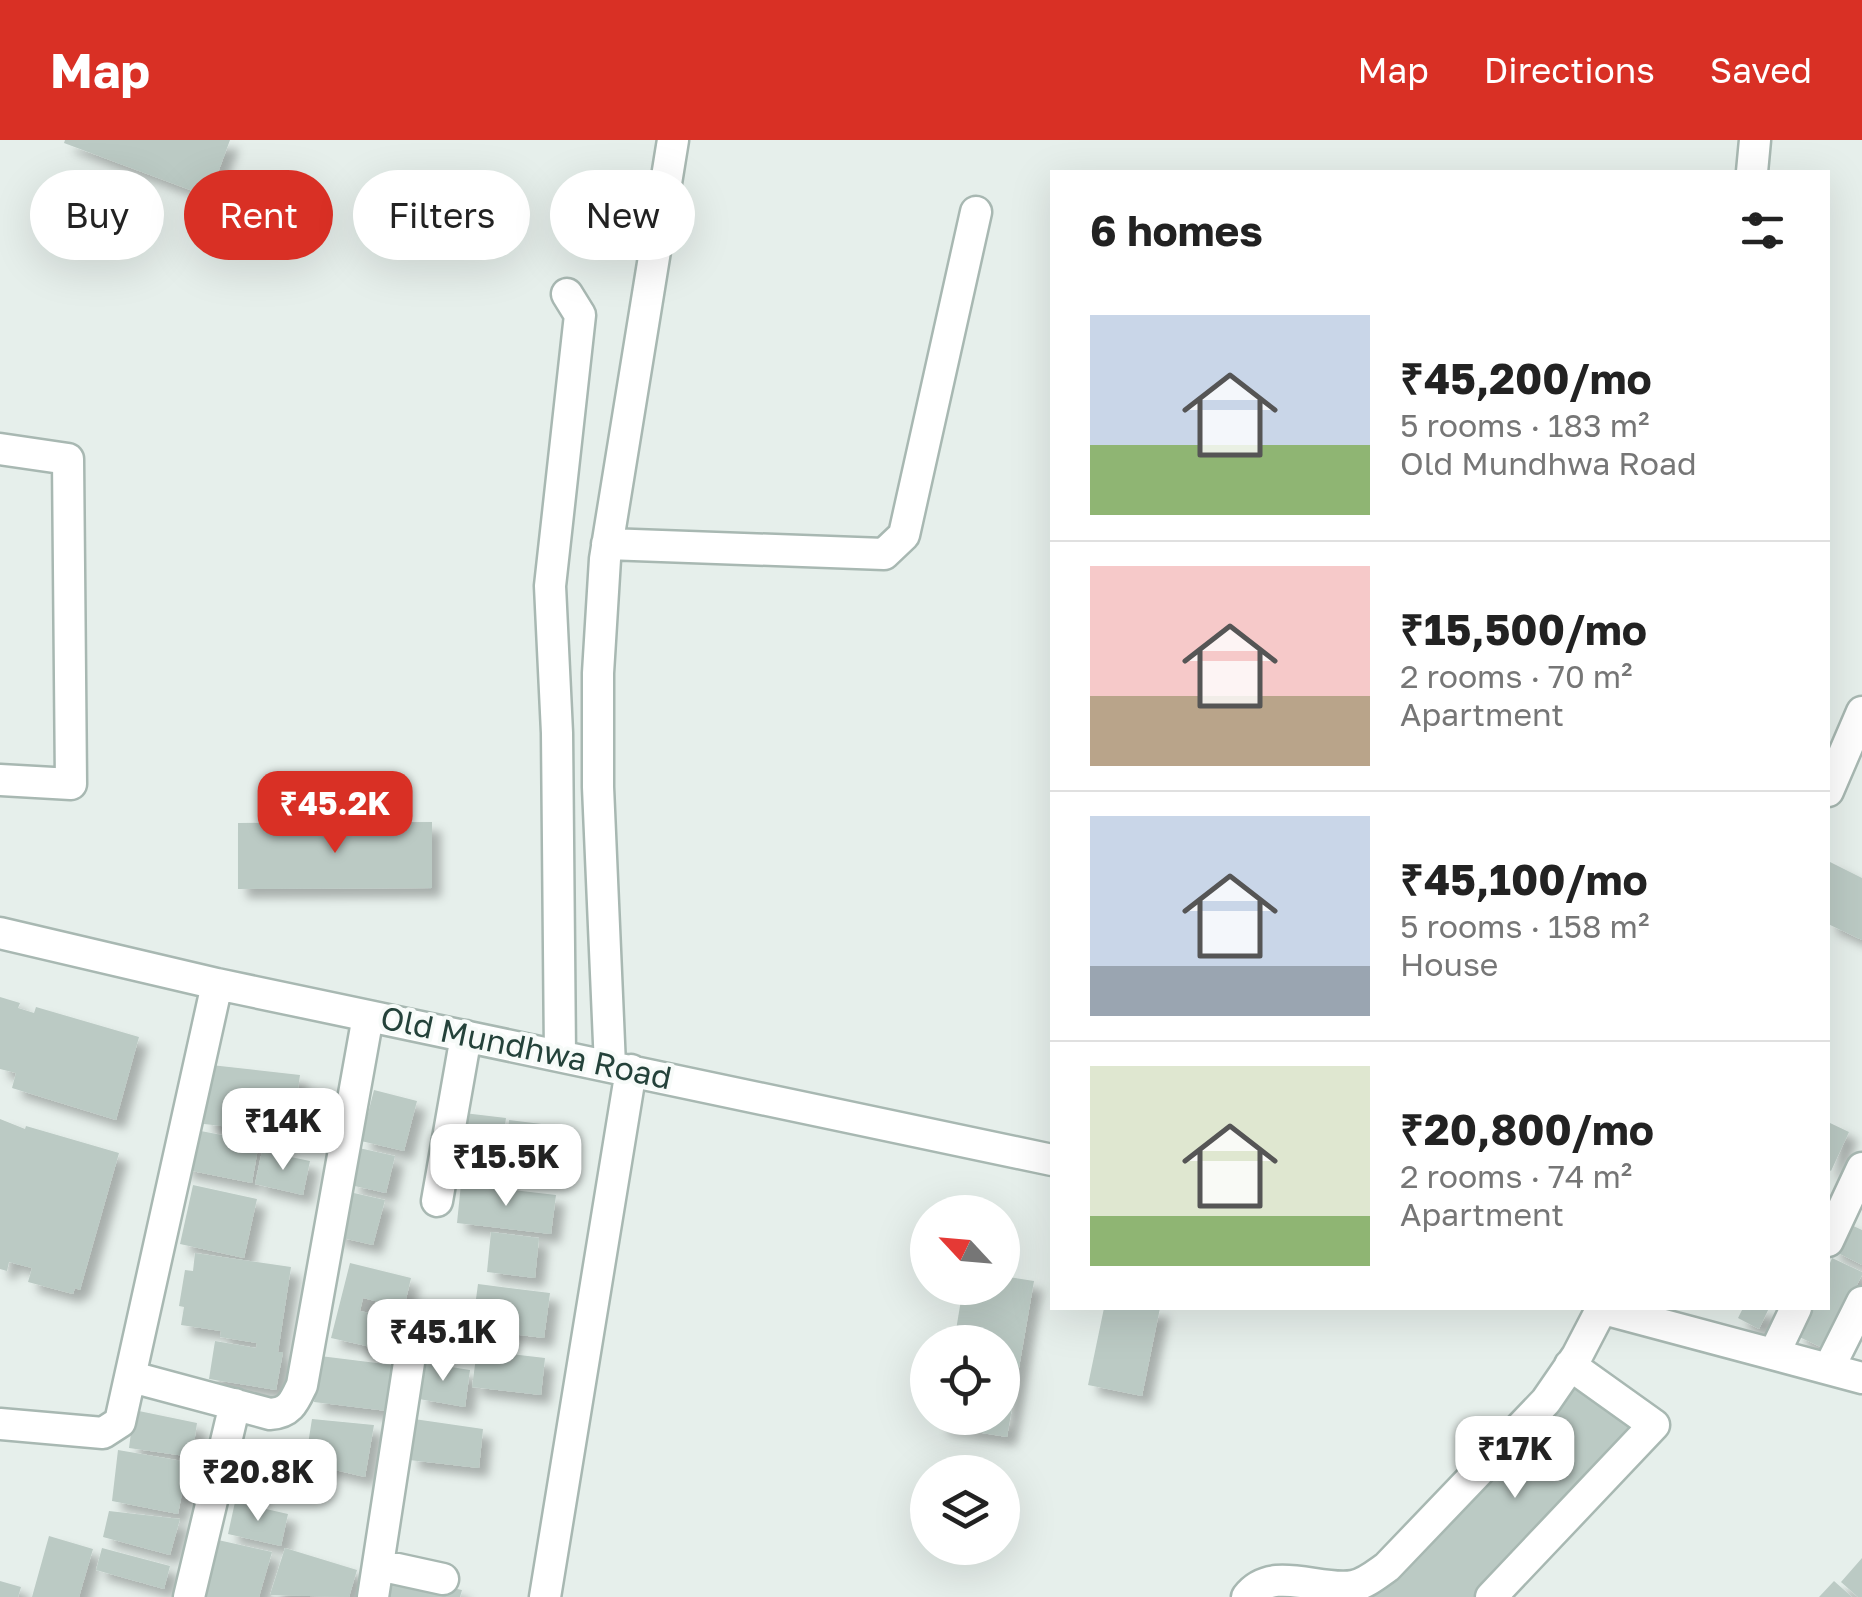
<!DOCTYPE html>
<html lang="en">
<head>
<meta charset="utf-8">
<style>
  body { margin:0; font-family:"Golos Text",sans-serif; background:#f2f2f2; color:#222; height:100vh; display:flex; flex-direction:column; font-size:38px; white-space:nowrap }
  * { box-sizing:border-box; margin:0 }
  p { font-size:32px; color:#767676 }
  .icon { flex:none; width:55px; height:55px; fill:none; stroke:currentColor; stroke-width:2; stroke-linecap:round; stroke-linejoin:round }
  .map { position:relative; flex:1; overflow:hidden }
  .details { position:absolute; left:1050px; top:30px; width:780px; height:1140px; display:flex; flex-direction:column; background:#fff; border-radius:0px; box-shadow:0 10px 40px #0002 }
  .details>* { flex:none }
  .banner { position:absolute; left:30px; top:30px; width:870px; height:90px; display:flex; gap:20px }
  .needle { width:65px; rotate:296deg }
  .buttons { position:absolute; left:910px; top:1055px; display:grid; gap:20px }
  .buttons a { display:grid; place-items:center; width:110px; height:110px; border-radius:50%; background:#fff; box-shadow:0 10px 40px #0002; font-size:50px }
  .price { position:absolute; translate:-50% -85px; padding:0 22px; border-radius:20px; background:#fff; color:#222; font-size:32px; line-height:65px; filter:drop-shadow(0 2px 5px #0008) }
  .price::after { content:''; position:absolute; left:50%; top:60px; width:30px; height:22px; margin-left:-15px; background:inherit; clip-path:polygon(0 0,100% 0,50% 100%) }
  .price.current { background:#d93025; color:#fff }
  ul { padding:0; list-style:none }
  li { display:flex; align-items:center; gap:30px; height:250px; padding:0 40px }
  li+li { border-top:2px solid #e0e0e0 }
  li span { display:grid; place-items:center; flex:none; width:280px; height:200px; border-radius:0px; color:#555 }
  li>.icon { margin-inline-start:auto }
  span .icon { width:120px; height:120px; fill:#fffc; stroke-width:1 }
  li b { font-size:42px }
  h2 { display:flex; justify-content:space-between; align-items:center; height:120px; padding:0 40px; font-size:42px }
  .tag { padding:0 35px; border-radius:45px; background:#fff; box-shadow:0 10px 40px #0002; font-size:35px; line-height:90px }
  .tag.current { background:#d93025; color:#fff }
  header { display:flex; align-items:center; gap:60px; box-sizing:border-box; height:140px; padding:0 50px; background:#d93025; color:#fff }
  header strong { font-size:48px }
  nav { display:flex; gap:55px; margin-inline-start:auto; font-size:35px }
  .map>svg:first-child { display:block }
  .building { fill:#bbcac4; filter:url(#shadow) }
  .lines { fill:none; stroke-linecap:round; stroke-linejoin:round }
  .minor-casing { stroke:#a8b8b2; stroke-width:35 }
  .minor { stroke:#fff; stroke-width:30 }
  .labels { text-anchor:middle; stroke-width:8; stroke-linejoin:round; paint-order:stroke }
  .street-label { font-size:32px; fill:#24423a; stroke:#f7fbf9 }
</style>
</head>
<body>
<header>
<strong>Map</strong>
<nav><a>Map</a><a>Directions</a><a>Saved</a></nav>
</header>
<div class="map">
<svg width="1862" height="1457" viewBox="0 0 1862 1457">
  <defs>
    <filter id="shadow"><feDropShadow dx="9" dy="9" stdDeviation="5" flood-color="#0004"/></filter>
  </defs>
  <rect width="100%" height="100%" fill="#e6efeb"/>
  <path class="building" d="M65,0H230L209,57L64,3Z
    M432,682V748L238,749V683Z
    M1828,721L1862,738V800L1828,784Z
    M0,857L20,863L18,868L34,873L36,867L139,897L116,980L12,948L16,933L0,929Z
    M211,925L300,935L292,994L204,984Z
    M374,950L417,961L404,1011L361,1001Z
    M464,973L506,978L500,1020L459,1015Z
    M0,979L25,989L26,986L119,1013L80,1150L75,1148L73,1154L28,1142L32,1128L9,1122L7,1131L0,1129Z
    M509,980L566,987L561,1026L504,1019Z
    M1830,983L1849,992L1831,1031L1828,1029Z
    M190,989L259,1002L252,1043L182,1029Z
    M359,1008L395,1016L386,1053L350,1045Z
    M262,1011L310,1021L303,1055L255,1044Z
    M461,1044L556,1055L551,1094L457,1083Z
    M193,1045L257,1059L244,1118L180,1104Z
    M345,1051L385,1060L373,1105L334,1096Z
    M1845,1082L1862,1090V1125L1830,1109Z
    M491,1092L539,1098L535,1138L487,1132Z
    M195,1113L291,1127L278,1212H283L276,1250L209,1239L215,1201L256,1208L257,1203L220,1197L221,1191L181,1185L184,1167L179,1166L185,1130L193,1131Z
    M1832,1118L1862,1132V1135L1825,1209L1795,1195L1808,1168H1828V1128Z
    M350,1123L411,1138L404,1168L363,1158L360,1171L401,1180L393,1212L331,1198Z
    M1002,1136L1034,1141L1007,1297L939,1286L941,1278H1002V1202H954L963,1148H1002Z
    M478,1144L550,1153L544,1198L472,1189Z
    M1104,1168H1160L1142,1256L1088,1245Z
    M1743,1168H1769L1759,1189L1738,1178Z
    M477,1210L545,1218L541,1255L472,1247Z
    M320,1216L393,1225L387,1271L314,1262Z
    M419,1222L470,1230L465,1267L419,1259Z
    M1576,1242L1640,1292L1478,1457H1370Z
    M134,1270L197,1283L192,1317L129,1308Z
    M312,1279L374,1285L365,1337L305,1323Z
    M414,1279L483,1289L479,1328L409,1320Z
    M245,1303L301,1313L303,1344L239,1334Z
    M118,1310L188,1322L178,1374L112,1361Z
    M235,1362L288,1374L281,1406L228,1394Z
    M109,1371L180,1379L170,1415L103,1397Z
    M49,1396L93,1409L79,1457H32Z
    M218,1400L272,1412L259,1457H204Z
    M102,1408L170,1426L164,1449L96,1430Z
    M285,1408L357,1430L349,1457L270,1455Z
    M1862,1418V1457H1858L1841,1442Z
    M391,1435L462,1450L460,1457H386Z
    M0,1441L21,1447L18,1457H0Z
    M1834,1441L1852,1457H1819Z"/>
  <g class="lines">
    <defs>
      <path id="minor" d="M1752,32L1755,0
        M0,309L68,319L71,644L0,640
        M607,404L884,414L904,395L976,72
        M1828,651L1862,572
        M0,793L217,844L1052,1020
        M560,915L557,593L550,446L580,175L567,154
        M610,926L598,647V533L605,419L673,0
        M437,1061L466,896
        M1828,1101L1862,1028
        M1600,1168L1862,1238
        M1774,1214L1796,1168
        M1829,1228L1862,1162
        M132,1237L270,1274C290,1273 294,1262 302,1245L368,876
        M0,1284L103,1293L120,1282L217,844
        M379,1425L443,1439
        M189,1457L235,1264
        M373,1457L416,1177
        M545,1457L631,930
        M1247,1457C1272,1424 1319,1452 1353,1446C1365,1444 1377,1434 1387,1427L1546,1261L1577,1216L1602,1168
        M1491,1457L1654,1285L1570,1225"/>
    </defs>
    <use href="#minor" class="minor-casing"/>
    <use href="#minor" class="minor"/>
  </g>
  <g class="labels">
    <g class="street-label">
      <text transform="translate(526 908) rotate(12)" y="11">Old Mundhwa Road</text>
    </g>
  </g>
</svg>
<div class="buttons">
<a><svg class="needle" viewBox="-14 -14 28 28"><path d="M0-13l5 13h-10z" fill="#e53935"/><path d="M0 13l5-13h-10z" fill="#767676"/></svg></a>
<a><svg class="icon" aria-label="locate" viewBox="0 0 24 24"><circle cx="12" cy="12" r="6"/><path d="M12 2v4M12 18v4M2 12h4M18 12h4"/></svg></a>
<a><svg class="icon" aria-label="layers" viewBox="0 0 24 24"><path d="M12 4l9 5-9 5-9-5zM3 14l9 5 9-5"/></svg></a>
</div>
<b class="price current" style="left:335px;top:716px">₹45.2K</b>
<b class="price" style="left:283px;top:1033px">₹14K</b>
<b class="price" style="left:506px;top:1069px">₹15.5K</b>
<b class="price" style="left:443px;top:1244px">₹45.1K</b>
<b class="price" style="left:1515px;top:1361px">₹17K</b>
<b class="price" style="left:258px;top:1384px">₹20.8K</b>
<div class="banner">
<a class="tag">Buy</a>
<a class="tag current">Rent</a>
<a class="tag">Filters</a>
<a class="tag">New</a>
</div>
<section class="details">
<h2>6 homes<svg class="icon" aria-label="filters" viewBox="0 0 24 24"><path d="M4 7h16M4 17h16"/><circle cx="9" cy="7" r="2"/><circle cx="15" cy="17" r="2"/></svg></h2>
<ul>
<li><span style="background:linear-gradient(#c9d6e8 65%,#8fb573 0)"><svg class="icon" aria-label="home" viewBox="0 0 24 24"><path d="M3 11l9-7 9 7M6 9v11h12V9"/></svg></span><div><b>₹45,200/mo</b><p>5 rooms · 183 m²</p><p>Old Mundhwa Road</p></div></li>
<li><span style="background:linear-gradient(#f6c9c9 65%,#b9a48a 0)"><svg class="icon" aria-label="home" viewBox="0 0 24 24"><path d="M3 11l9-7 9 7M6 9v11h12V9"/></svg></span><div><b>₹15,500/mo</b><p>2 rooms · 70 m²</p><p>Apartment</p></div></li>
<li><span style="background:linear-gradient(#c9d6e8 75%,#9aa5b1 0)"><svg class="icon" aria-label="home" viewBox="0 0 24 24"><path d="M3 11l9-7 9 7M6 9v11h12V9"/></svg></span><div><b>₹45,100/mo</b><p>5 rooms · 158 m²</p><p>House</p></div></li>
<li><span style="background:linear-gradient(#dfe7d0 75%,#8fb573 0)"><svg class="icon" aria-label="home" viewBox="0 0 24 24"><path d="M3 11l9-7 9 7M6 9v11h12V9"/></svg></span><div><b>₹20,800/mo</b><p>2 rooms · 74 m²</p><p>Apartment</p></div></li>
</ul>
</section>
</div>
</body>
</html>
